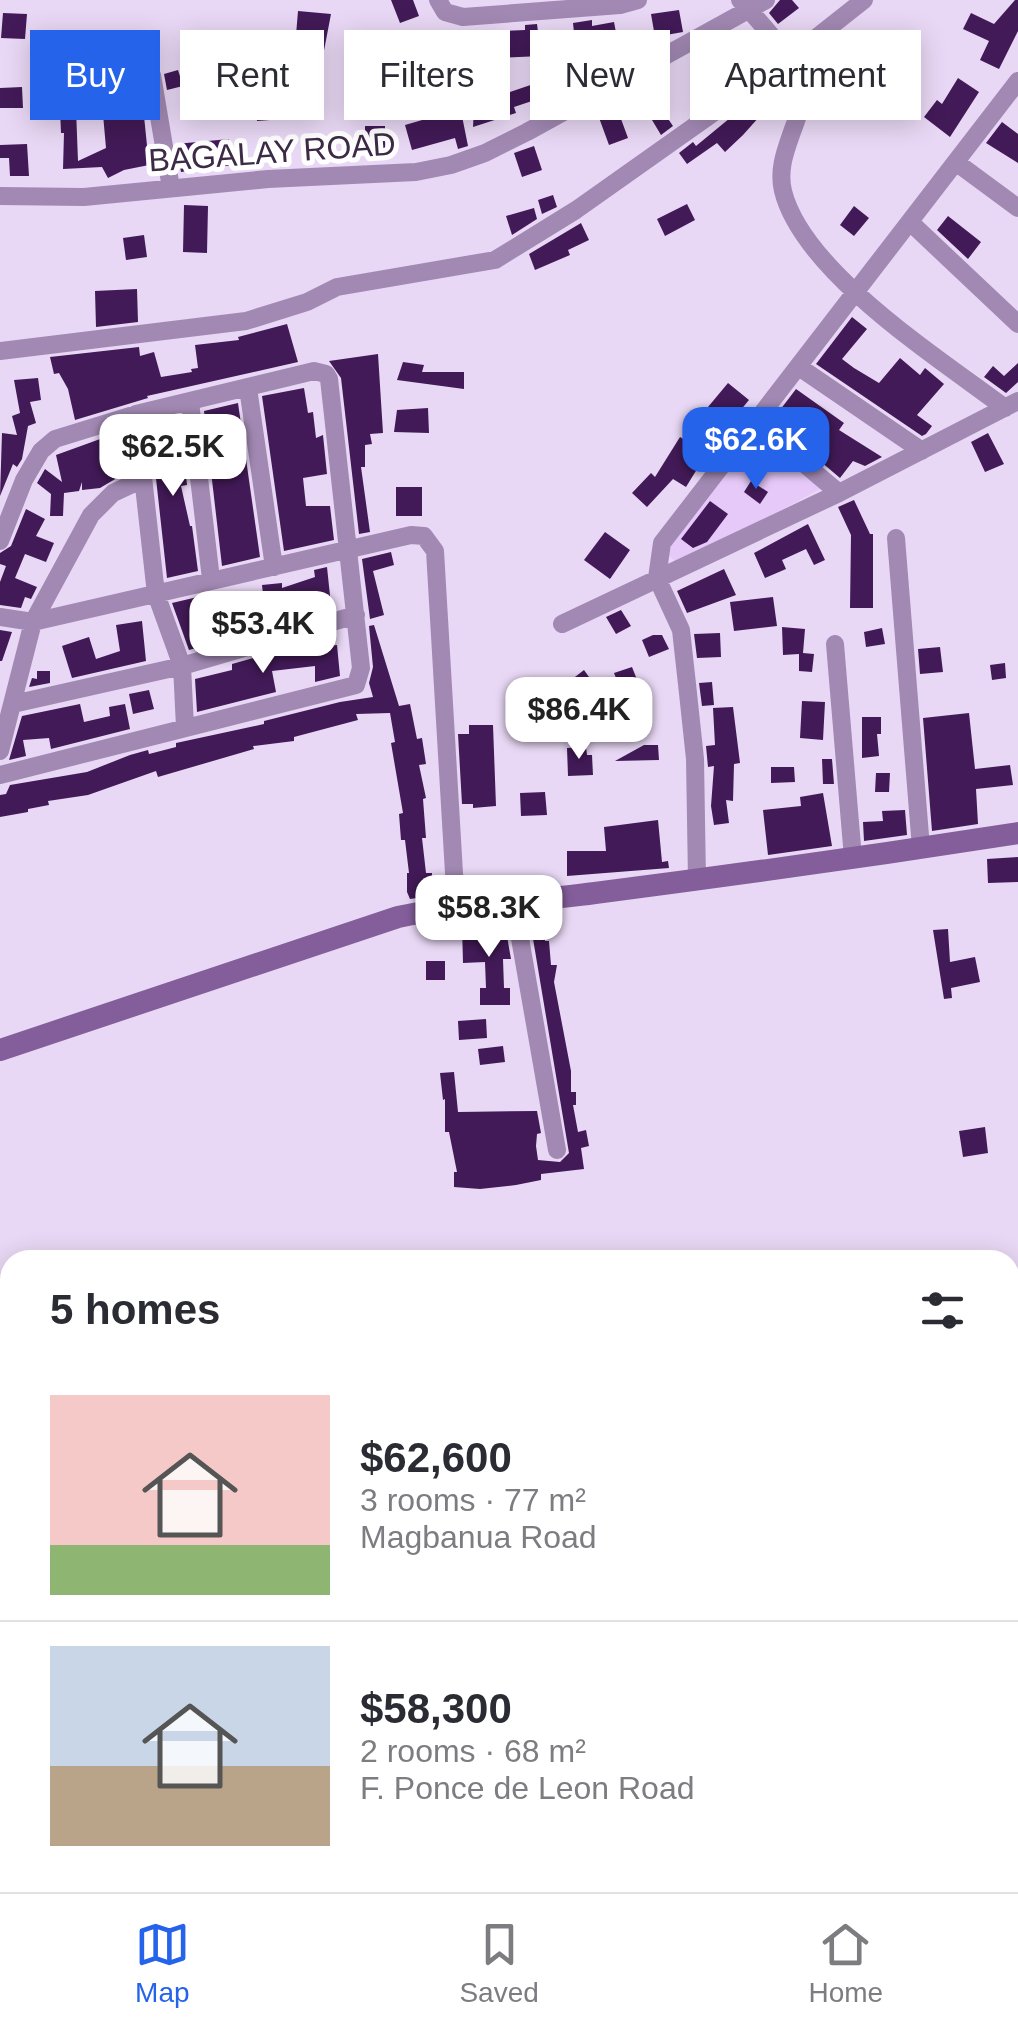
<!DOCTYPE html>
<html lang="en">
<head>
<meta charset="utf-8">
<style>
  body { margin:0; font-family:Helvetica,sans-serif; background:#f2f2f3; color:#2b2b33; height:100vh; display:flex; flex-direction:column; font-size:38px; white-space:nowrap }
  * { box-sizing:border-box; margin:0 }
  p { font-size:32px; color:#7c7c81 }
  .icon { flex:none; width:55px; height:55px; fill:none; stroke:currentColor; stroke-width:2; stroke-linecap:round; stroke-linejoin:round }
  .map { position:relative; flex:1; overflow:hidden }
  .sheet { position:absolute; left:0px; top:1250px; width:1020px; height:642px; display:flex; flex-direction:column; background:#fff; border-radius:30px 30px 0 0; box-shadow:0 5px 25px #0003 }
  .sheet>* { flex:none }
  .guide { position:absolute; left:30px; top:30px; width:960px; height:90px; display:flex; gap:20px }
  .price { position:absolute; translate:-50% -85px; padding:0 22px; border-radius:20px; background:#fff; color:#222; font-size:32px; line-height:65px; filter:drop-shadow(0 2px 5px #0008) }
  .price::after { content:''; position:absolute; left:50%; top:60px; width:30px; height:22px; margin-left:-15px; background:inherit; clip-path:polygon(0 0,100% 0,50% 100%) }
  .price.active { background:#2563eb; color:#fff }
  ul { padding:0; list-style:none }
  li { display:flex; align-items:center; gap:30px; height:250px; padding:0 50px }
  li+li { border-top:2px solid #e1e1e2 }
  li span { display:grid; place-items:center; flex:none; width:280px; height:200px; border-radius:0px; color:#555 }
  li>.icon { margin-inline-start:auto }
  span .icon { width:120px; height:120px; fill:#fffc; stroke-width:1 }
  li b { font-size:42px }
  h2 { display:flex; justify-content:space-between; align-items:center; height:120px; padding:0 50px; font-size:42px }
  .pill { padding:0 35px; border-radius:0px; background:#fff; box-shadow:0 5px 25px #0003; font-size:35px; line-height:90px }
  .pill.active { background:#2563eb; color:#fff }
  .dock { display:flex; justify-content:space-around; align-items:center; height:140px; border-top:2px solid #e1e1e2; background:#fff; font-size:28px; color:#7c7c81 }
  .dock a { display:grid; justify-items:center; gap:5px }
  .dock .active { color:#2563eb }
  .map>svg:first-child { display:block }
  .built { fill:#e6c9f9 }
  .building { fill:#421a57 }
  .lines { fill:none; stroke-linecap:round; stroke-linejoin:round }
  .street { stroke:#a289b3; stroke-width:18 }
  .secondary { stroke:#845e9b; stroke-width:22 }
  .labels { text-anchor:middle; stroke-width:10; stroke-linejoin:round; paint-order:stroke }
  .street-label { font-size:32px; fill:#3c2a46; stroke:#fff }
</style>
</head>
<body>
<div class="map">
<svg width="1018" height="1892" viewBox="0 0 1018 1892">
  <rect width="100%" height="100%" fill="#e9d8f5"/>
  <path class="built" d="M760,431L824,487L678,565L669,555L672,542Z"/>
  <path class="building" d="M391,0H413L419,16L400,23Z
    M780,0H792L799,8L778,24L769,13Z
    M1015,0H1018V31L999,69L980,60L989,41L963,29L971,13L994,24Z
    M679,10L683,32L655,37L651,14Z
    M298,11L331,14L322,61L288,55L254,56L253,36L296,35Z
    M3,13L27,14L25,39L1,38Z
    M592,20V26L614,22L617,38L591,43L593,50L576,52L573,23Z
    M537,24L541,56L496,58V65H475V40H505V31L525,30V25Z
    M446,40L451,61L437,64L433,43Z
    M361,46L362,60L348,61L347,47Z
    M861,49L871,64L852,76L842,61Z
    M596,62L600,77L586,85L581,67Z
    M178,70L183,86L167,90L164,74Z
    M99,75L140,77L149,165L124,170L108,178L102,167L63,169L64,133H61L60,109H76L78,161L106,148L102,103L97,102Z
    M436,78L450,114L461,111L468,146L458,149L455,138L412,150L405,125L436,116L422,84Z
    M551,78L556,93L514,107L516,113L473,127L474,107L483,105L481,97L508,88L510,92Z
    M958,78L979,92L950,137L924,117L937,100L942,104Z
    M22,87L23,108H0V88Z
    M294,91L296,118L257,121L255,94Z
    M747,104L760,116L743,135L725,152L717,143L687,164L679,153L693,142L696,146Z
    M617,108L628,138L609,145L598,115Z
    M664,113L673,126L661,135L652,120Z
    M1002,122L1018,134V163L986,143Z
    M365,126H385V148H365Z
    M229,139L232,165L181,172L176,144Z
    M27,144L29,176H10L9,158H0V145Z
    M534,146L542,170L522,177L514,153Z
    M553,195L557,207L542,214L538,200Z
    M687,204L695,220L665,236L657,219Z
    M184,205L208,206L207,253L183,252Z
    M854,206L869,218L854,236L840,225Z
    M534,208L537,219L512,235L506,216Z
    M948,216L981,242L968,259L937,230Z
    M581,223L589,240L568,250L570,255L535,270L529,254Z
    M144,235L147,257L126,260L123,238Z
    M137,289L138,322L96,327L95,291Z
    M852,317L867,329L842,359L854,368L879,383L900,358L920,375L925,368L944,384L917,415L932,426L926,434L922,436L816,364Z
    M287,324L298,362L147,396L148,398L75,420L68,389L59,373L54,374L50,357L139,347L140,356L154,352L161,377L192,372L191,369L198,368L195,345L239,340L238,337Z
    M378,354L383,433L370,434L372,444L365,445V467H361L370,532L359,534L341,378L329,361Z
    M403,362L424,365L422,372H464V389L397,380Z
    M1018,363V382L1006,393L984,377L993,366L1004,376Z
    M38,378L41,400L30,402L36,423L28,426L22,459L17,467L13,464L0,496L2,433L17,435L12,416L20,413L14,380Z
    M728,383L749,400L729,424L708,407Z
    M304,388L308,413L313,412L316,438L323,435L327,474L303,478L306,506H330L334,540L284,551L262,396Z
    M796,389L844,423L839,430L882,457L865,466L853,461L840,478L787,433L794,421L780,410Z
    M238,403L260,557L222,566L204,411Z
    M428,408L429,433L394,432L397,410Z
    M160,421L180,423L187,485L181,486L190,526H192L198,571L167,578L150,424Z
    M988,433L1004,464L985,472L971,442Z
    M114,434L122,475L100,488L82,490V482L79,491L64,493L63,516H50L51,494L37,483L45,469L62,482L56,455Z
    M680,437L707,453L686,487L673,479L647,507L632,493L651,473L655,477Z
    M759,442L778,458L766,471L748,456Z
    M751,481L768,492L760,504L744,492Z
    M396,487H422V516H396Z
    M854,500L870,534H873V608H850L851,535L838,507Z
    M710,501L728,514L707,542L693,548L681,539Z
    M26,509L45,519L36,536L54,543L46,562L25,554L15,578L37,587L31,599L25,597L21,608L0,605V582L6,566L0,564V553L11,546Z
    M808,524L825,560L814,565L806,549L782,560L786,569L765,578L754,553Z
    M605,532L630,550L610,579L584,560Z
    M391,552L394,565L373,571L384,615L370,619L362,559Z
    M327,567L331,605L290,612L293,621L189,650L172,603L223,591L224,595L263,594L262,585L282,583V588L315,577L314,570Z
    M724,569L736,595L687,613L677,591Z
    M773,597L777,626L734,631L730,602Z
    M621,610L631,626L616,634L606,617Z
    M142,621L146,661L72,678L62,646L89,637L96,659L120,651L116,625Z
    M374,625L399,706L410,704L417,739L422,738L426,764L419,765L426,798L423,799L426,838H422L426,873H432V891H424V897L410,899L407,892V873H409L405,840H401L399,814L403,813L391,743L395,742L390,713L356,714L358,720L294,737V741L253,746L254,749L158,777L156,771L88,795L48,801L49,805L28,809V812L0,817V795L6,794L10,785L87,772L130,755L148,750L149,754L176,747V743L264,724V721L340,702L373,697L369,683L373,667L369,626Z
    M782,627L805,629L803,653L814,654L812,672L799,671V654L783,655Z
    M882,628L885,644L866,647L864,632Z
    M0,630L12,632L2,661H0Z
    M720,633L721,657L697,658L694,634Z
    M653,635H662L669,649L649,657L642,640Z
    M337,645L340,676L315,682V666L272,671L276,692L197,712L195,679L232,670V664L275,652Z
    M940,647L943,672L920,674L918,649Z
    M1005,663L1006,678L992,680L990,665Z
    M632,667L649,710L632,718L614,673Z
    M584,670L594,684L580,694L571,680Z
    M37,671H50V683L29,687L32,678L37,679Z
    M712,682L714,705L702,706L699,683Z
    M149,690L154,709L133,714L129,694Z
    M802,701L825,702L823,740L800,738Z
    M80,704L84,722L110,716L109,707L125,704L130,729L51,749L49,738L23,740L26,756L9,760L22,716Z
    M733,707L740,763L734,764L733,801L726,800L729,823L714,825L711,806L714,766L708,767L706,746L715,745L713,708Z
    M969,713L975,769L1010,765L1013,785L976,789L978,824L932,831L923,718Z
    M862,717H881V734H877L879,756L862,758Z
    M469,725H493L496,806L473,808V804H462L458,734H469Z
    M644,745H658L659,760L615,761Z
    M586,747L587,755H592L593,775L568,776L567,748Z
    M822,759H832L834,784H823Z
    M771,767H794L795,782L771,783Z
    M876,773H890L889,792H875Z
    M545,792L547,815L521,816L520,793Z
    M823,793L832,846L768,855L763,810L801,806L800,797Z
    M905,810L907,835L864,841L863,822L883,821L882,811Z
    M658,820L662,862L668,861L669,868L567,876V851H606L604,827Z
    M1018,857V882L988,883L987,859Z
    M544,914L545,941H549L551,965H557L554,982L571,1071V1092H576V1105H573L578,1132L586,1130L589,1146L581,1148L584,1169L541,1174V1180L516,1185L480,1189L454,1187V1172H457L449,1132H445V1099L443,1100L440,1073L454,1072L458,1112L537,1111L541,1133L537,1134L536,1146L538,1160L560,1162L569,1153L529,915Z
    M505,925L511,959H503L504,988H510V1005H480V988H486L485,962L463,963L462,926Z
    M948,929L950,962L975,957L980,982L951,988L952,998L944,999L933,930Z
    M426,961H445V980H426Z
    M486,1019L487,1038L459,1040L458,1021Z
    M503,1046L505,1062L480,1065L478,1049Z
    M985,1127L988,1153L963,1157L959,1131Z"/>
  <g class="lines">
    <path class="street" d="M438,0L445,12L463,17L620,5L638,0
      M740,0C759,21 796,60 801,87C804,103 797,118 792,132C785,152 778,170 783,191C803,272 940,359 1005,408
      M152,75L171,188
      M957,163L1018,208
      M0,196L84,197L268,179L416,172L451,165L485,153L527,132L766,0
      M910,222L1018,324
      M0,351L246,321L307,302L337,287L495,260L576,210L788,60L864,0
      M799,367L922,451
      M248,388L274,567
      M190,402L211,579
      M136,414L156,594L182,666L185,727
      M756,423L839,493
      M896,538L921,848
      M0,541L24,480L41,451L55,439L136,414L314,371L326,374L329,379L361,668L356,685L0,775
      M0,617L33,622L411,535L424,536L435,551L456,907
      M562,624L839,493L1018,401
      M835,644L853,858
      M13,704L182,666L356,615
      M0,751L33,622L91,515L113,493L143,479
      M697,880L695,759L687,684L681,630L657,578L662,543L1018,81
      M514,904L557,1150
      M1010,1593L1018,1592
      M0,1713L10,1711
      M66,1882L67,1892
      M145,1882L146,1892
      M237,1882L238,1892
      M328,1882L330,1892
      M412,1882L413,1892
      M492,1882L494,1892
      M879,1882L880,1892"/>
    <path class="secondary" d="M0,1050L398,917C462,903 529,902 595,893C736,875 877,855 1018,833"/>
  </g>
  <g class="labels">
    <g class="street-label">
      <text transform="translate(272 152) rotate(-4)" y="11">BAGALAY ROAD</text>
    </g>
  </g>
</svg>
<b class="price active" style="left:756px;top:492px">$62.6K</b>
<b class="price" style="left:173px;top:499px">$62.5K</b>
<b class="price" style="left:263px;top:676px">$53.4K</b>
<b class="price" style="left:579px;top:762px">$86.4K</b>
<b class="price" style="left:489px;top:960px">$58.3K</b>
<div class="guide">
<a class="pill active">Buy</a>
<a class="pill">Rent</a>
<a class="pill">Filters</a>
<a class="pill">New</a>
<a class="pill">Apartment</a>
</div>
<section class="sheet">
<h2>5 homes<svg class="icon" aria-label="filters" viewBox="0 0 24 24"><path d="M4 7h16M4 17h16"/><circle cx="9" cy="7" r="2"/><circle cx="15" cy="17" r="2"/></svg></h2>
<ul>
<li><span style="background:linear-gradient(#f6c9c9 75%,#8fb573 0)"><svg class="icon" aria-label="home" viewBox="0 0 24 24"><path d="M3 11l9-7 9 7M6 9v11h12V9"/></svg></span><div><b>$62,600</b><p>3 rooms · 77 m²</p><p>Magbanua Road</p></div></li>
<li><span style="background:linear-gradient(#c9d6e8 60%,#b9a48a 0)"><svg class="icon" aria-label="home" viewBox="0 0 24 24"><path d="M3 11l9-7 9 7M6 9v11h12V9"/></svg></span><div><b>$58,300</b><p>2 rooms · 68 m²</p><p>F. Ponce de Leon Road</p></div></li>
</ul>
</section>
</div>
<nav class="dock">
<a class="active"><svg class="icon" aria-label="map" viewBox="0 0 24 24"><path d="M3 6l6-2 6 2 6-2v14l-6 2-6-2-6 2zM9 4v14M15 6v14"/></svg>Map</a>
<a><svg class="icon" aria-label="saved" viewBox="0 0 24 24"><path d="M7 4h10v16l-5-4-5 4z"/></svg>Saved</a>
<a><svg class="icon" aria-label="home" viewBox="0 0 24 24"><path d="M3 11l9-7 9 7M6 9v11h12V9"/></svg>Home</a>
</nav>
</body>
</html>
